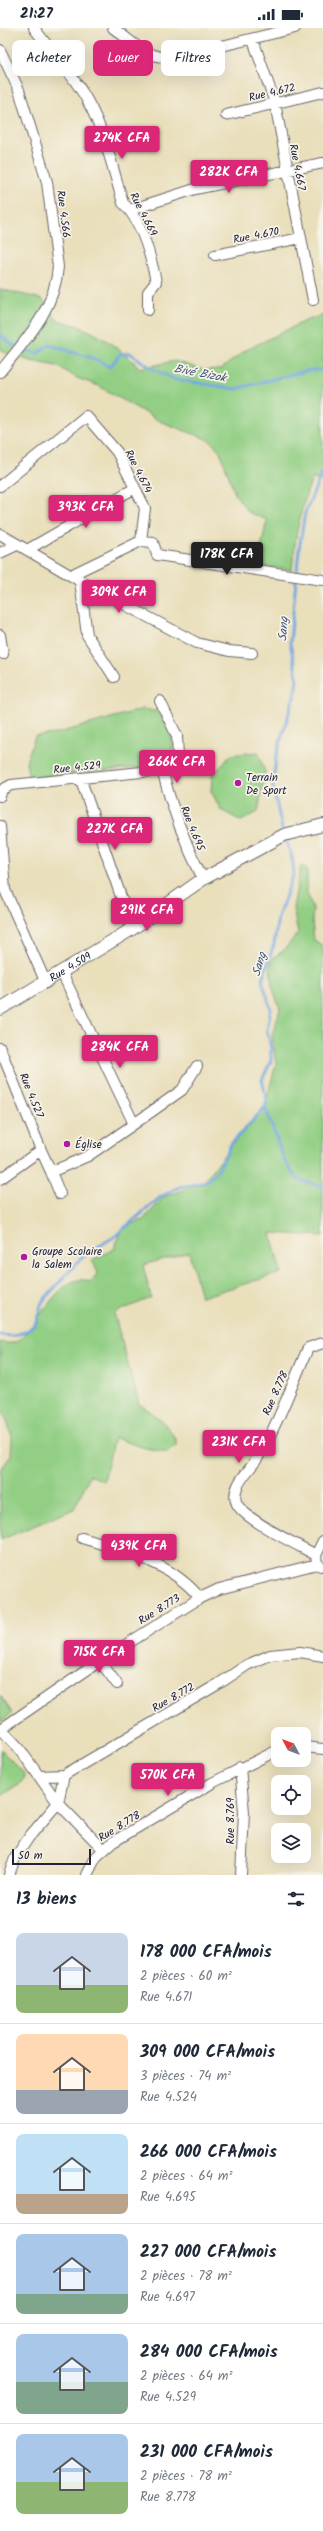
<!DOCTYPE html>
<html lang="fr">
<head>
<meta charset="utf-8">
<style>
  body { margin:0; font-family:Kalam,sans-serif; background:#f2f2f3; color:#1f2937; height:100vh; display:flex; flex-direction:column; font-size:15px; white-space:nowrap }
  * { box-sizing:border-box; margin:0 }
  p { font-size:13px; color:#747a83 }
  .icon { flex:none; width:22px; height:22px; fill:none; stroke:currentColor; stroke-width:2; stroke-linecap:round; stroke-linejoin:round }
  .map { position:relative; height:1847px; overflow:hidden }
  .panel { display:flex; flex-direction:column; background:#fff; flex:1 }
  .panel>* { flex:none }
  .top-card { position:absolute; left:12px; top:12px; width:299px; height:36px; display:flex; gap:8px }
  .needle { width:26px; rotate:311deg }
  .tools { position:absolute; left:271px; top:1699px; display:grid; gap:8px }
  .tools a { display:grid; place-items:center; width:40px; height:40px; border-radius:8px; background:#fff; box-shadow:0 4px 16px #0002; font-size:20px }
  .scale { position:absolute; left:12px; bottom:10px; width:79px; box-sizing:border-box; padding-left:4px; border:2px solid #22223b; border-top:0; font-size:11px; line-height:14px; white-space:nowrap; color:#22223b; -webkit-text-stroke:3px #f7f3e8; paint-order:stroke }
  .price { position:absolute; translate:-50% -34px; padding:0 9px; border-radius:4px; background:#db2777; color:#fff; font-size:13px; line-height:26px; filter:drop-shadow(0 1px 2px #0008) }
  .price::after { content:''; position:absolute; left:50%; top:24px; width:12px; height:9px; margin-left:-6px; background:inherit; clip-path:polygon(0 0,100% 0,50% 100%) }
  .price.selected { background:#222; color:#fff }
  ul { padding:0; list-style:none }
  li { display:flex; align-items:center; gap:12px; height:100px; padding:0 16px }
  li+li { border-top:1px solid #e0e1e3 }
  li span { display:grid; place-items:center; flex:none; width:112px; height:80px; border-radius:8px; color:#555 }
  li>.icon { margin-inline-start:auto }
  span .icon { width:48px; height:48px; fill:#fffc; stroke-width:1 }
  li b { font-size:17px }
  h2 { display:flex; justify-content:space-between; align-items:center; height:48px; padding:0 16px; font-size:17px }
  .chip { padding:0 14px; border-radius:8px; background:#fff; box-shadow:0 4px 16px #0002; font-size:14px; line-height:36px }
  .chip.selected { background:#db2777; color:#fff }
  .status { display:flex; justify-content:space-between; align-items:center; height:28px; padding:0 20px; background:#fff; direction:ltr }
  .status svg { height:11px; fill:currentColor }
  .map>svg:first-child { display:block }
  .green { fill:#92cf84; stroke:#5a7860 }
  .lines { fill:none; stroke-linecap:round; stroke-linejoin:round }
  .stream { stroke:#75a7e1; stroke-width:3 }
  .minor-casing { stroke:#686468; stroke-width:12 }
  .tertiary-casing { stroke:#686468; stroke-width:14 }
  .minor { stroke:#fff; stroke-width:10 }
  .tertiary { stroke:#fff; stroke-width:12 }
  .poi-dot { fill:#b5179e; stroke:#f7f3e8; stroke-width:1.5 }
  .labels { text-anchor:middle; stroke-width:3.5; stroke-linejoin:round; paint-order:stroke }
  .street-label { font-size:11px; fill:#22223b; stroke:#f7f3e8 }
  .poi-label { font-size:11px; fill:#22223b; stroke:#f7f3e8; text-anchor:start }
  .water-label { font-size:12px; font-style:italic; fill:#43577d; stroke:#f7f3e8 }
</style>
</head>
<body>
<div class="status"><b>21:27</b><svg viewBox="0 0 49 12"><path d="M0 12V9h3v3zM5 12V6h3v6zM10 12V3h3v9zM15 12V0h3v12zM26 1h20v11H26zM47 4h2v5h-2z"/></svg></div>
<div class="map">
<svg width="323" height="1847" viewBox="0 0 323 1847">
  <rect width="100%" height="100%" fill="#f7f3e8"/>
  <filter id="ink" filterUnits="userSpaceOnUse"><feTurbulence type="fractalNoise" baseFrequency=".025" numOctaves="2"/><feDisplacementMap in="SourceGraphic" scale="8" xChannelSelector="R" yChannelSelector="G"/><feConvolveMatrix kernelMatrix="1 2 1 2 8 2 1 2 1" color-interpolation-filters="sRGB"/></filter>
  <filter id="wash" filterUnits="userSpaceOnUse"><feTurbulence type="fractalNoise" baseFrequency=".012" numOctaves="4" result="noise"/><feDisplacementMap in="SourceGraphic" scale="16" xChannelSelector="R" yChannelSelector="G"/><feGaussianBlur stdDeviation="0.9" result="paint"/><feColorMatrix in="noise" values="0 0 0 0 0 0 0 0 0 0 0 0 0 0 0 0 0 1.4 0 .05"/><feComposite in="paint" operator="in"/></filter>
  <g filter="url(#wash)">
    <rect width="100%" height="100%" fill="#e9dfbb"/>
    <path class="green" d="M0,261L42,271L57,292C91,299 116,317 140,340L175,333L204,342L221,341L246,322L305,293L323,287V453L312,451C300,481 295,509 292,542L257,538L267,492L248,484L235,466L220,423L209,412L159,393L99,358L77,350L57,338L31,333L0,323Z
      M143,681L160,684C169,701 178,716 169,734L147,739L29,750L26,734L35,708L55,706Z
      M258,724L265,744L258,784L241,793L221,782L211,763L212,748L231,727Z
      M301,837L307,841V865L313,881L312,893L314,912L323,918V1208L271,1205L281,1245L201,1269L189,1224L143,1237L151,1270L114,1285L139,1376C155,1386 171,1398 177,1416L167,1424L145,1420L114,1410L104,1453L90,1447L74,1481L0,1512V1443L11,1427L12,1409L4,1385L0,1387V1314C6,1315 12,1316 18,1313C34,1304 62,1239 90,1254L98,1245L92,1232L114,1221L121,1204L131,1196L143,1192L164,1169L203,1155L230,1119L264,1081L276,1036L272,1008L280,981L272,958L270,936L273,930L283,923L298,905L293,880Z
      M0,1667L12,1685L0,1694Z
      M0,1721L24,1745L25,1749L19,1757L0,1768Z"/>
    <g class="lines">
      <path class="stream" d="M0,307L20,322L38,325L49,317L95,331L110,339L120,326L130,325L153,341L174,351L235,361L309,342H323
        M283,805L273,759L276,729L296,662L297,648L290,615L299,521L305,485L323,442
        M265,1079L285,1134L297,1151L323,1159
        M0,1307L12,1308L27,1303L36,1295L42,1274L72,1240L86,1226L114,1209L162,1168L179,1159L207,1154L218,1142L231,1116L265,1079L267,1072L262,1052L271,1033V1020L267,1002L271,981L262,952L274,916L278,889L294,845L292,829L285,810"/>
    </g>
  </g>
  <g filter="url(#ink)">
    <g class="lines">
      <defs>
        <path id="minor" d="M34,0C52,25 74,47 88,74C105,105 113,141 123,175C142,193 151,229 156,254L148,264V282
          M113,0C137,17 146,32 177,29L295,0
          M253,12L275,75L313,272
          M0,22L19,62L47,154L58,239C55,282 25,312 0,344
          M226,87L323,64
          M130,182L195,161L323,135
          M215,227L301,210
          M0,458L86,388L117,424L145,480L141,513L75,545L80,553L87,607L114,649
          M0,506L80,553L197,615L229,623L252,625
          M141,513L153,514L157,527L323,552
          M27,522L135,460
          M0,525L17,517
          M0,607L3,626
          M160,673L177,708L178,730L171,738L162,742C172,781 185,816 203,851
          M81,752L132,901
          M0,768L2,762L11,757L162,742
          M0,798L5,862L46,955
          M62,945L134,1096L182,1062L197,1038
          M0,1020L41,1122
          M51,1144L60,1166
          M0,1151L41,1122L51,1144L88,1128L134,1096
          M82,1510C124,1523 171,1534 200,1570
          M316,1527L323,1513
          M321,1538L317,1536L316,1527C298,1517 245,1492 237,1476C229,1460 249,1443 257,1431C278,1396 292,1357 308,1320L323,1315
          M100,1633L117,1656
          M304,1719L323,1721
          M240,1739L244,1784L241,1847
          M39,1748L64,1747L220,1655L247,1637L270,1627L300,1624L323,1628
          M103,1821L58,1775L19,1720L1,1701L100,1633L200,1570L219,1561L317,1536
          M9,1847L15,1830L29,1809L58,1775L64,1747
          M87,1847L96,1829L113,1814L212,1755L278,1722"/>
        <g id="tertiary">
          <path id="s1" d="M0,981L132,901L203,851L284,807L323,797"/>
        </g>
      </defs>
      <use href="#minor" class="minor-casing"/>
      <use href="#tertiary" class="tertiary-casing"/>
      <use href="#minor" class="minor"/>
      <use href="#tertiary" class="tertiary"/>
    </g>
  </g>
  <g class="poi-dot">
    <circle cx="238" cy="755" r="4"/>
    <circle cx="67" cy="1116" r="4"/>
    <circle cx="24" cy="1229" r="4"/>
  </g>
  <g class="labels">
    <g class="street-label">
      <text transform="translate(272 64) rotate(-13)" y="4">Rue 4.672</text>
      <text transform="translate(298 139) rotate(79)" y="4">Rue 4.667</text>
      <text transform="translate(64 186) rotate(83)" y="4">Rue 4.566</text>
      <text transform="translate(144 186) rotate(63)" y="4">Rue 4.669</text>
      <text transform="translate(256 207) rotate(-11)" y="4">Rue 4.670</text>
      <text transform="translate(139 443) rotate(63)" y="4">Rue 4.674</text>
      <text transform="translate(77 739) rotate(-6)" y="4">Rue 4.529</text>
      <text transform="translate(193 800) rotate(68)" y="4">Rue 4.695</text>
      <text dy="4" stroke="none"><textPath href="#s1" startOffset="82">Rue 4.509</textPath></text>
      <text transform="translate(32 1067) rotate(68)" y="4">Rue 4.527</text>
      <text transform="translate(275 1365) rotate(-66)" y="4">Rue 8.778</text>
      <text transform="translate(159 1581) rotate(-32)" y="4">Rue 8.773</text>
      <text transform="translate(173 1669) rotate(-30)" y="4">Rue 8.772</text>
      <text transform="translate(230 1793) rotate(-90)" y="4">Rue 8.769</text>
      <text transform="translate(119 1798) rotate(-32)" y="4">Rue 8.778</text>
    </g>
    <g class="poi-label">
      <text x="246" y="753">Terrain<tspan x="246" dy="13">De Sport</tspan></text>
      <text x="75" y="1120">Église</text>
      <text x="32" y="1227">Groupe Scolaire<tspan x="32" dy="13">la Salem</tspan></text>
    </g>
    <g class="water-label">
      <text transform="translate(200 345) rotate(11)" y="4">Bivé Bizok</text>
      <text transform="translate(283 601) rotate(-87)" y="4">Sang</text>
      <text transform="translate(259 936) rotate(-74)" y="4">Sang</text>
    </g>
  </g>
</svg>
<div class="tools">
<a><svg class="needle" viewBox="-14 -14 28 28"><path d="M0-13l5 13h-10z" fill="#e53935"/><path d="M0 13l5-13h-10z" fill="#747a83"/></svg></a>
<a><svg class="icon" aria-label="locate" viewBox="0 0 24 24"><circle cx="12" cy="12" r="6"/><path d="M12 2v4M12 18v4M2 12h4M18 12h4"/></svg></a>
<a><svg class="icon" aria-label="layers" viewBox="0 0 24 24"><path d="M12 4l9 5-9 5-9-5zM3 14l9 5 9-5"/></svg></a>
</div>
<div class="scale">50 m</div>
<b class="price" style="left:122px;top:132px">274K CFA</b>
<b class="price" style="left:229px;top:166px">282K CFA</b>
<b class="price" style="left:86px;top:501px">393K CFA</b>
<b class="price selected" style="left:227px;top:548px">178K CFA</b>
<b class="price" style="left:119px;top:586px">309K CFA</b>
<b class="price" style="left:177px;top:756px">266K CFA</b>
<b class="price" style="left:115px;top:823px">227K CFA</b>
<b class="price" style="left:147px;top:904px">291K CFA</b>
<b class="price" style="left:120px;top:1041px">284K CFA</b>
<b class="price" style="left:239px;top:1436px">231K CFA</b>
<b class="price" style="left:139px;top:1540px">439K CFA</b>
<b class="price" style="left:99px;top:1646px">715K CFA</b>
<b class="price" style="left:168px;top:1769px">570K CFA</b>
<div class="top-card">
<a class="chip">Acheter</a>
<a class="chip selected">Louer</a>
<a class="chip">Filtres</a>
</div>
</div>
<section class="panel">
<h2>13 biens<svg class="icon" aria-label="filters" viewBox="0 0 24 24"><path d="M4 7h16M4 17h16"/><circle cx="9" cy="7" r="2"/><circle cx="15" cy="17" r="2"/></svg></h2>
<ul>
<li><span style="background:linear-gradient(#c9d6e8 65%,#8fb573 0)"><svg class="icon" aria-label="home" viewBox="0 0 24 24"><path d="M3 11l9-7 9 7M6 9v11h12V9"/></svg></span><div><b>178 000 CFA/mois</b><p>2 pièces · 60 m²</p><p>Rue 4.671</p></div></li>
<li><span style="background:linear-gradient(#ffd9b3 70%,#9aa5b1 0)"><svg class="icon" aria-label="home" viewBox="0 0 24 24"><path d="M3 11l9-7 9 7M6 9v11h12V9"/></svg></span><div><b>309 000 CFA/mois</b><p>3 pièces · 74 m²</p><p>Rue 4.524</p></div></li>
<li><span style="background:linear-gradient(#bfe0f5 75%,#b9a48a 0)"><svg class="icon" aria-label="home" viewBox="0 0 24 24"><path d="M3 11l9-7 9 7M6 9v11h12V9"/></svg></span><div><b>266 000 CFA/mois</b><p>2 pièces · 64 m²</p><p>Rue 4.695</p></div></li>
<li><span style="background:linear-gradient(#a9c7e8 75%,#7fa58c 0)"><svg class="icon" aria-label="home" viewBox="0 0 24 24"><path d="M3 11l9-7 9 7M6 9v11h12V9"/></svg></span><div><b>227 000 CFA/mois</b><p>2 pièces · 78 m²</p><p>Rue 4.697</p></div></li>
<li><span style="background:linear-gradient(#a9c7e8 60%,#7fa58c 0)"><svg class="icon" aria-label="home" viewBox="0 0 24 24"><path d="M3 11l9-7 9 7M6 9v11h12V9"/></svg></span><div><b>284 000 CFA/mois</b><p>2 pièces · 64 m²</p><p>Rue 4.529</p></div></li>
<li><span style="background:linear-gradient(#a9c7e8 60%,#8fb573 0)"><svg class="icon" aria-label="home" viewBox="0 0 24 24"><path d="M3 11l9-7 9 7M6 9v11h12V9"/></svg></span><div><b>231 000 CFA/mois</b><p>2 pièces · 78 m²</p><p>Rue 8.778</p></div></li>
</ul>
</section>
</body>
</html>
